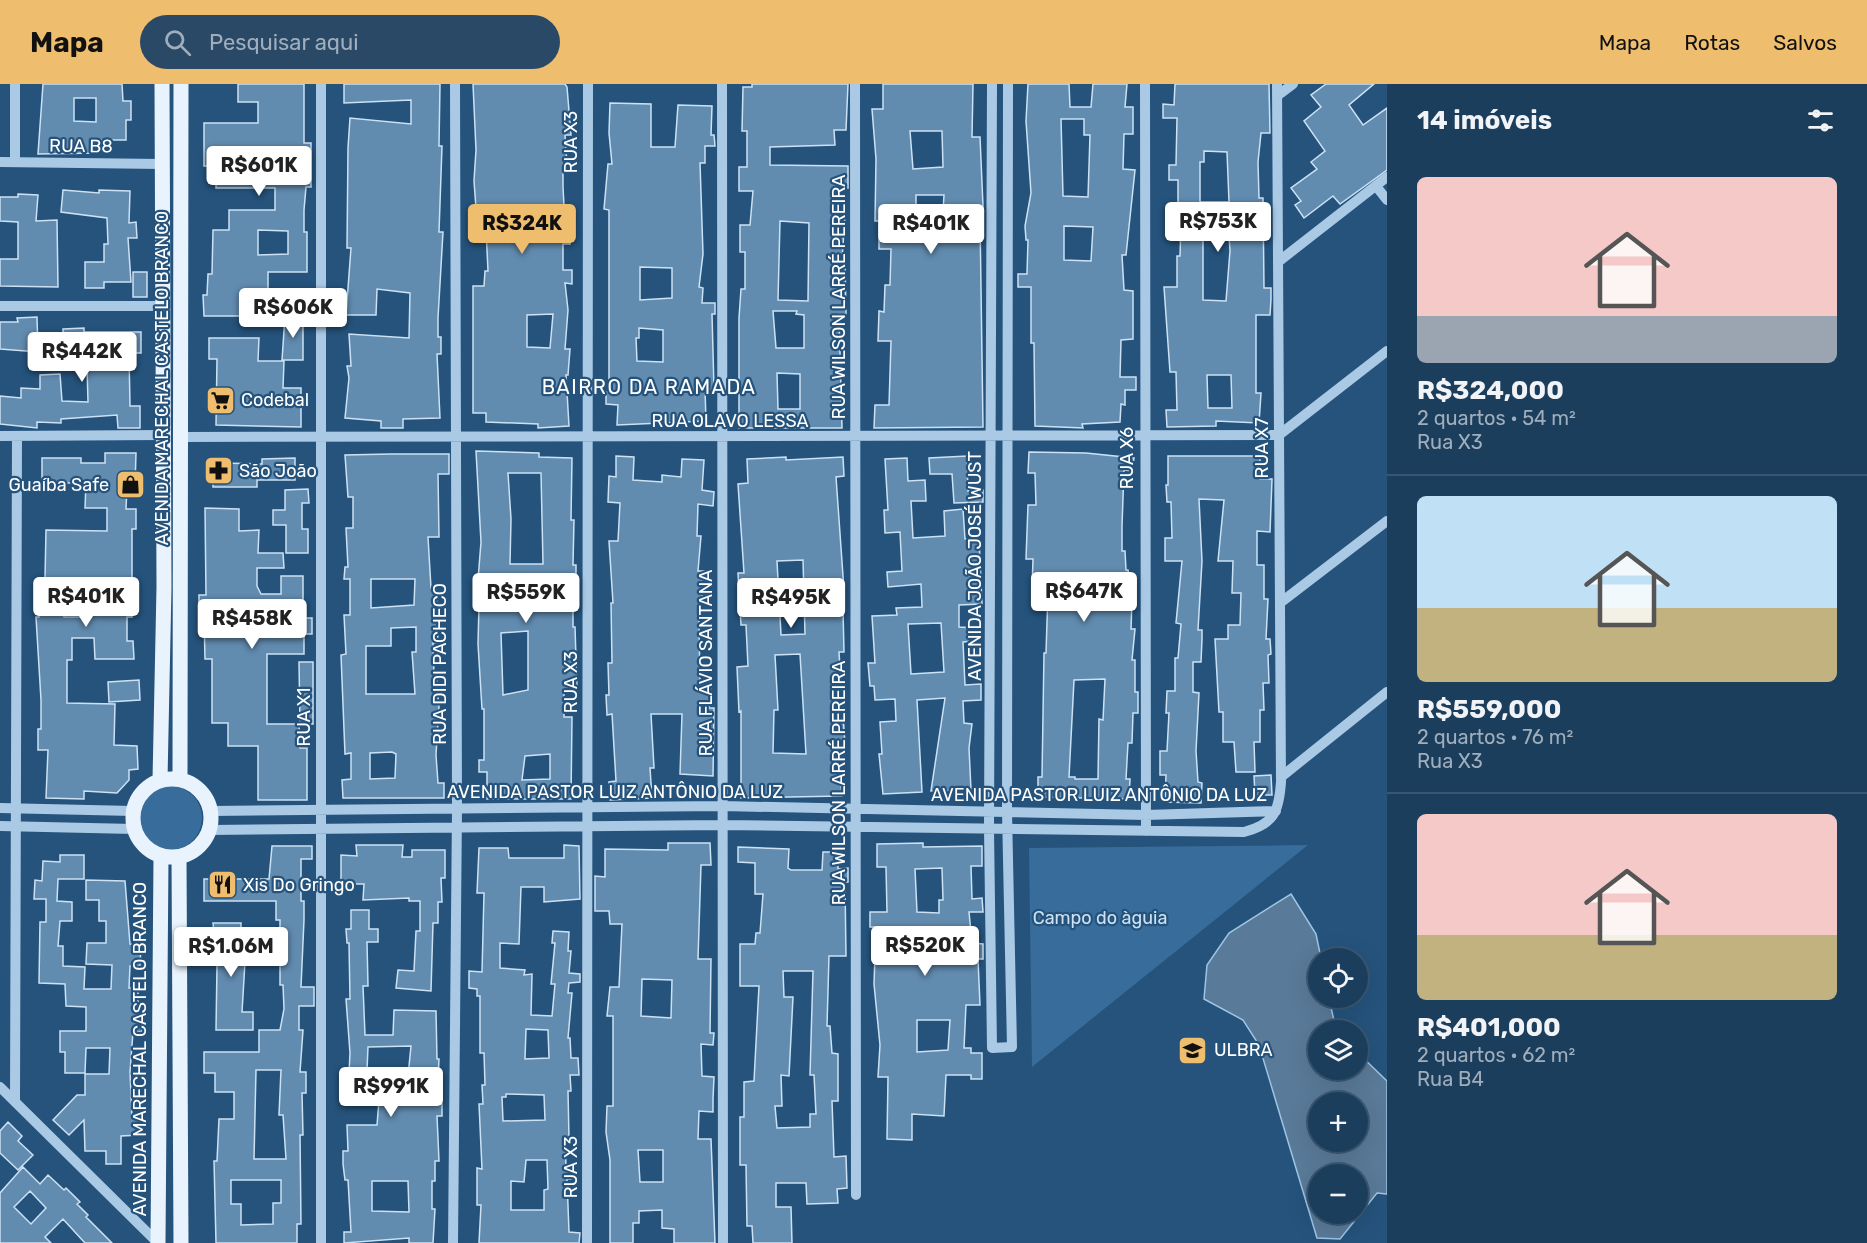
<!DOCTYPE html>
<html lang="pt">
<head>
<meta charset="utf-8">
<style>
  body { margin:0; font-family:Rubik,sans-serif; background:#294966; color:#f1f3f6; height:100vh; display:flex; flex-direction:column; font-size:22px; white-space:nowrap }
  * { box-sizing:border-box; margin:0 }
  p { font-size:20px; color:#a0aebc }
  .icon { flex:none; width:33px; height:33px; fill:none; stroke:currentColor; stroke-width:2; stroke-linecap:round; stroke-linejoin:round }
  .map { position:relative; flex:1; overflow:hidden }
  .sheet { display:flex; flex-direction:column; background:#1c3e5d; width:480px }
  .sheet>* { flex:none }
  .buttons { position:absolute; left:1308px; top:864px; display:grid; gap:12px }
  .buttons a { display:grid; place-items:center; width:60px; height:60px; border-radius:50%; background:#1c3e5d; box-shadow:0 6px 24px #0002,0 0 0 2px #3a5772; font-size:30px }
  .price { position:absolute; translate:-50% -51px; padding:0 14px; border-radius:6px; background:#fff; color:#222; font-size:20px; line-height:39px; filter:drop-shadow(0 2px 3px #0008) }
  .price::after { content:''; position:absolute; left:50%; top:36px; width:18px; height:14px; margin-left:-9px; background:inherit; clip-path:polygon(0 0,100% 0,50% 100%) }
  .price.selected { background:#eebe6e; color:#111 }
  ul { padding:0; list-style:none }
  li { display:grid; align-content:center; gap:12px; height:318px; padding:0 30px }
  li+li { border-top:2px solid #3a5772 }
  li span { display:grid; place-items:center; height:186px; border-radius:9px; color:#555 }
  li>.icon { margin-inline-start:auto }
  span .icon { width:108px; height:108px; fill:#fffc; stroke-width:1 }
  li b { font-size:26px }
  h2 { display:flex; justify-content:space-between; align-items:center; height:72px; padding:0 30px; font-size:26px }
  header { display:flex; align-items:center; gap:36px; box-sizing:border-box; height:84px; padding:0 30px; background:#eebe6e; color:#111 }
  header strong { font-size:28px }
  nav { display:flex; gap:33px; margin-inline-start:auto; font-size:21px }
  .search { width:420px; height:54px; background:#294966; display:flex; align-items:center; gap:15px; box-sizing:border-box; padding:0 21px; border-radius:33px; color:#a0aebc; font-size:22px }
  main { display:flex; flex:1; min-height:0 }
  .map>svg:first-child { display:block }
  .green { fill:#386c9a }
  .water { fill:#597a98; stroke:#9dc5e6; stroke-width:1.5; fill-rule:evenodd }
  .building { fill:#618baf; stroke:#cce2f4; stroke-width:1.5; fill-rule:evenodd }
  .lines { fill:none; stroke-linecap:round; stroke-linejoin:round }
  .minor { stroke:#a9c9e5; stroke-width:10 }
  .major { stroke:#e9f3fd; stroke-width:15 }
  .labels { text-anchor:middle; stroke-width:4.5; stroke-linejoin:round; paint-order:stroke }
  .street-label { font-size:18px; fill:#fff; stroke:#25537c }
  .poi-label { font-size:18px; fill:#fff; stroke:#25537c; text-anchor:start }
  .park-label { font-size:18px; fill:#cce2f4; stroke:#25537c }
  .neighbourhood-label { font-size:20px; letter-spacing:1.5px; fill:#fff; stroke:#25537c }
</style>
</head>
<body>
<header>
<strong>Mapa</strong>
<div class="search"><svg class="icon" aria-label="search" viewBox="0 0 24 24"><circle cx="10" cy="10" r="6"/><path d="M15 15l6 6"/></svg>Pesquisar aqui</div>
<nav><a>Mapa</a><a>Rotas</a><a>Salvos</a></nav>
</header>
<main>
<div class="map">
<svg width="1387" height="1159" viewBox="0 0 1387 1159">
  <rect width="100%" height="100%" fill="#25537c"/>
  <path class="green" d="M138 734a32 32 0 1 1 64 0a32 32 0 1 1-64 0Z
    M1308,761L1032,983L1029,764Z"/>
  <path class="water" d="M1291,810L1316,850L1321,874H1318V914H1329L1336,946H1318V986H1358V969L1387,997V1110L1377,1109L1340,1155L1317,1154L1259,961L1243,936L1204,915L1207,881L1229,849ZM1318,1018H1358V1058H1318ZM1318,1090H1358V1130H1318Z"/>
  <path class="building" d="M43,0H122L123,17H131V36H126V56H98V69L38,70ZM74,14H96V38L74,37Z
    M238,0H304V59H311V103H306L304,126V148H307V188H268V211H250V232H204L203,211H207L208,190H212L213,146H229V126H275V104H216V82H204V39H258V18H238ZM258,146L288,147V170L258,171Z
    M344,0H440L439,62H442L439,148H443L438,234V253H441V270H437L440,334L403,335V344H381V337L345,334L349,294L347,282H351L349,250L409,254L410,209L377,205L376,231H346L351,164H347L348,64L350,34L411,40V16L344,19Z
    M473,0H565L567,3L571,51H565L567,80H563V103L565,141L569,140L570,160H563V186H572V200L565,199L568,226L565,265H570L568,291H566L569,342L538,344V340L486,338V329H473V202H484L485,187H488L485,124H476L474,97L476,66ZM553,230L550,264L527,263V231Z
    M752,0H848L846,46H834L835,61L770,63V81L848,82V104H834V107H831V129L845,130L842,177H845L846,230H839L842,344H739V234L741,205H745V168H740V141H750L753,107H739V83H747V47H742L743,3H752ZM780,137L809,139L808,217L778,216ZM773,227H797L796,230L804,231V264H776ZM777,289L800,290V325H778Z
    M883,0H973L972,53H980L983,122L982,135H980L983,343L874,344L875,321H889L891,257H878L879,227L884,228L885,201H890L891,165H879V137H875L876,75L872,25H883ZM910,47H942L943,83L913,85ZM916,111H944L942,145H916Z
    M1028,0H1069L1070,23H1091L1093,0H1127L1125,23H1133V50H1124L1123,85L1135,86L1126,171H1122L1124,206L1133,207V255L1121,256L1120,293H1136V306H1125V321L1121,320L1120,338L1082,340L1083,344L1035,342L1034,259H1031V203H1018V190H1027L1028,156H1026L1025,142L1031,109L1026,37ZM1061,35H1084V51H1090L1088,113L1063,112ZM1064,142L1093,143L1091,177L1064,176Z
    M1175,0H1269L1270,49H1261L1258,78L1259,114H1263L1264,204H1271V215L1270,231H1256V309H1261L1259,339L1216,337V342L1167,343L1166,326H1177L1176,288H1170L1164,203H1177V172H1180L1181,138H1178V96H1169V81H1176L1177,34H1163V20L1174,21ZM1204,67L1227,68L1229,118H1200V78H1204ZM1203,136H1228L1230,167L1226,217L1203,216ZM1207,291H1231L1232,324H1208Z
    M1326,0H1374L1349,21L1363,41L1387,24V86L1340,120L1333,112L1304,134L1295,121L1301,117L1291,104L1317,85L1311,78L1325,67L1304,37L1321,23L1311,11Z
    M610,19L651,20V63H675L678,21L712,22L711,51H714L715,62H705V79H700L703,170L699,203L703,204L702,219H715V230H712L714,305H705L706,337L617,341L618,321L606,320V308H609V126L604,125L608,80H612L609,49ZM640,183L672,184V214L640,216ZM639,244L663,246V278L637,277L636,254H639Z
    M63,106L99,109V106L130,107L129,139L136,138L137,154H128L131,198H104V204H85V178H104V160H108L107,134L61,128Z
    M18,110L38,111L36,137L57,136L58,203L0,202V175H18V138L0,137V113H18Z
    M133,188H147V213H133Z
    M285,232H303V276H282Z
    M37,233L38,268L0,265V238H18L17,234Z
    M84,244V248H141V269H129L130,322H140V344H118L117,331L61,335V339L37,338V344L0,340V312L21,314V304L40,305V291L60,290L62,317L88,318L87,283L64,284L63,245Z
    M209,254H259L258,277H284L283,304H301V343L216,341L217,275H209Z
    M476,367L539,369V373L572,374L571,436H574L573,481H576V500H568V522H573V543H575L577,605H564V633H572L571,715H487V688H479V676H484V625H482L478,560L479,521H476L481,458ZM508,389H541L543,480H510L511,435ZM528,547V606L503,611L501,549ZM550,670V695L522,696L525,672Z
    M1029,368L1086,369L1134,374L1132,387L1124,386L1122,442V467H1125L1126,486H1128L1132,516L1131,545H1135L1132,576H1135V608H1138V629H1133L1132,659H1128L1126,695H1130L1129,715L1038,713V693H1042L1044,569H1046L1048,507L1032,506L1033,475H1026L1028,421H1036L1035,389H1028ZM1105,595L1103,636L1099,635L1098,695H1075V693H1069L1074,596Z
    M105,369H136L135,403H127L126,425H136V445H132V533H127V557H133L134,575H95L94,554H72V576H67V619L115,620L114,661L137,662L138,685L129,686V696L117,709L84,707V715L46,714L48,666H38V645H41V616L36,533H39L38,494H45L46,446L107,447V424H85L86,399H42V374H81V379H105ZM85,501V533H64V510Z
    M391,370H449V390H438L439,453H428L431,504H436L438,559H433L434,590H436L439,623L436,671L438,699H444V714H343L342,696L351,695V669L345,670L341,571L346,570L344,531H350V495H344L345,483H348L346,444H353V413H348L345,371ZM371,495H415L414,521L371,524ZM416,543V568H412L415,610H366V562H391V544ZM392,668L396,670L395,694L370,695V669Z
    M616,372L634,373L633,396L662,398V391L681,393L682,375L704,376L702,406L714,408L713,422L698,420L697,452H701L698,487H707L708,506L703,507L699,538L700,597L711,598L709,624H714L713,692L680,690L682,630H651L654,684H650L652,714L610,716L609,698L616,697L612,630L607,631L606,611H609L608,579H612L611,519H613L609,457H618L620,419L608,418L609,392L616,393Z
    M967,372L968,407L983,406V418L954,419L952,390H930L929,374Z
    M1168,372H1260V395H1272L1270,448L1257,447V481H1264V515H1268L1266,555H1270L1271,570L1268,571L1269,599H1263L1264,626H1260V658H1254L1255,688H1236L1234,658H1223V628H1219L1215,555H1228V541H1240L1241,509H1232L1233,477H1218L1224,416L1199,415L1202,477L1198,546H1202V555L1201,578H1193V608L1199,609L1196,667L1198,698L1202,699L1201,719L1165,718L1166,691H1160V667H1167L1169,629H1166L1167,607H1175V574H1178L1181,540L1176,539L1182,477H1165V454H1172L1171,418H1167L1166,401H1168Z
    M786,373V376L843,373L844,392L836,393L844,506L829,507L831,526H843L844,568H839L845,661H838L842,712L741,714V627L739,628L737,583L748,582L746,541H741L739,509L738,489H744L738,400L748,399L747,375ZM803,476L805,550L781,551L777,477ZM800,570L806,670L773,669L774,626H778L775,571Z
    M295,374V396H257V403H213V386L220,379L262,380V375Z
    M907,374L908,397L925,396L926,417H911L913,454L945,452L944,427L963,425L965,455L979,454L982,520L959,521V543L977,544L978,557L963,558L965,601L981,600V616L963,617L964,639L972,640L969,664L971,706L931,707L945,614L917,616L922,708L883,710L879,670H882L880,638L896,637L895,615L875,616L874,602H870L868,579H875L872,532L897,531L896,524L922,523L921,500L888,503L887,488L902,487L900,448L885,449L884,426H888L885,375ZM941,539L944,588L911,590L908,540Z
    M308,405L309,419H302V445H308V469H286V441H273V426H285V406Z
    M205,424L239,425V447L259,446L258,469H283L284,484H257V502L261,510H281V492H303V534H312V550H304V570H267V640H299L300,664H307V716H258V662H228V639H212V575H205L204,533H199V511H206Z
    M299,578H313V640H300Z
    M139,596L140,616L109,618L108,598Z
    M1271,691L1272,711H1255L1254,692Z
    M668,759H710L711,781H701L698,875H711L710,949H714L713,961L701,960L702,992L714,993L713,1015V1028L699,1027L698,1055H711L715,1159H674V1145L662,1144V1126L639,1127V1139H633V1159H610V1076L606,1048L607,1022H613V932H607L610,903H619L622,840H610L609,827H595V792L605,793V765L668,766ZM642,895L672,896L671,934L641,932ZM638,1066H663V1098H640Z
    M923,759V763L982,762V782H971L972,815L982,814L983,828H969L972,859L983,860V875H978L980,921H966L964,964H971V969H982V995H971V991H946L944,1032L912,1030V1056L887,1055L888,993H878L880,961L874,900L876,843H870V828H887L886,783H877V760ZM942,784L943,816H939V829L917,828L915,785ZM917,936H950L948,966L917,968Z
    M356,761H403L402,773H412V766H445V794H441L442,818H438V839H433L431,907L396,904L398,886L414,887L416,847H420V817H409V814L363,816L364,800H341V771L357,772Z
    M564,761L579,762L580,815L544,818V803H521L519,860L500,859V884L525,886L524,891L532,890L531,931L552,932L555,900H551L555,859H552L553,847L569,848L568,867H571L569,889L580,890V898L569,899L568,909H572L568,954H570L571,974H578L579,991H570L571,1007H568L569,1054H565L566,1082H571V1095H567L569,1148L580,1149L579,1159H479L481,1121H477V1084L482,1085L479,1020H483L482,1001H485L484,969H480V912H477V905L469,904V887L482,888L484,809H477L479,764H508L509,774H564ZM526,945L548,946L549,974L525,975ZM506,1010L544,1011L545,1036L503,1037L502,1013H506ZM526,1076H547L548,1105L544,1106V1126H511V1097L524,1098Z
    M272,762H312V775H301V817H304V836L301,903H314V922H299V946H303L300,988H306V1009H302L303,1051H300L301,1140H297V1159H216L214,1077H217L219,1035H234V1008H215V989H204V968H259V946H280L284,925L283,901H280V836H276V817H204V795H269ZM256,986H281L279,1031H283L286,1075H254ZM231,1096H281V1119H273V1140L241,1141V1120H231Z
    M738,763L789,765L788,784L791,786H822L823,768H838V785L848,784V798H845L846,872H829L827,942H830L832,969L838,970V1017H832L834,1073L846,1072L847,1104L837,1105L838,1119L807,1120L806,1099H776V1123H791L792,1159H753L752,1142H747L746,1081H740V1033H744V998L754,997L759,902H740V860H755L756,849H760L763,810H755V779L738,778ZM783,887H813L810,991H814L816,1030H810V1043L777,1044L775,1022H782L781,991L789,992L793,913H784Z
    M60,771H84V795H58L57,817L72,818V837H60L58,862H63V882L85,883L84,905H111L112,881L86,880L87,859H106V837H99V816H86V796L125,797L130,860L141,861L140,882H130L129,904H138V926H142V948H133L130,988L132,1033H140V1051L121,1052V1080H106V1067H85L84,1036L69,1051L53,1036L77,1011H85V990H109L110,964H86L85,989H65V968H60V947H86V923L66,922L65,900L39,899L40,838H46V815H34L35,796L42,797L43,777L60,778Z
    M351,826H369V845H378V858H367L368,902H363L365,951H393L394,926L436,927L437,975H439L437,1019H442V1032H437L439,1077H435V1097H432V1125H435L433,1159H409V1154L344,1159V1148H351L348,1096H345L343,1080V1067H348L347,1041H377L379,1016L395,1018L394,1003L407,1002L411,962L368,963L366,1009H348L350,969L346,915H350L349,859H347L346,845H351ZM372,1097H408L409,1128L372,1127Z
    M213,839H241V861H246L242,928H253V946H216L217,882Z
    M8,1038L22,1052L18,1057L33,1071L18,1086L0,1069V1047Z
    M23,1083L40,1100L48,1091L64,1106L66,1104L80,1118L77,1120L88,1131L86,1133L112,1159H85L63,1135L45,1153L51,1159H0V1109ZM30,1107L46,1124L31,1140L14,1123Z"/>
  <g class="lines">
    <path class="minor" d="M321,0V1159
      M722,0L723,1159
      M855,0L856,1111
      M992,0L989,745L992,964L1012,963L1007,728L1008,0
      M1145,0L1146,747
      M1277,12L1293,0
      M0,78L161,80
      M15,78V0
      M1376,102L1387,116
      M1278,178L1387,93
      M0,222H162
      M0,352L163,351
      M181,353L1279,351L1387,267
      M1280,519L1387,437
      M1281,693L1387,608
      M0,724L133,727
      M211,727L722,722L1146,731L1276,727
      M0,742L134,745
      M210,746L722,741L1244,748C1274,740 1279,728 1281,698L1277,0
      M0,1003L158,1159
      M15,1017L17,352
      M453,1159L457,725L455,0
      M587,1159L588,0"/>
    <path class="major" d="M133 734a39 39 0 1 1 78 0a39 39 0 1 1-78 0Z
      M180,695L181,0
      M160,696L164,503L162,0
      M179,773L181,1159
      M158,1159L161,772"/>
  </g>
  <defs>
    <symbol id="supermarket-square" viewBox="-11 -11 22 22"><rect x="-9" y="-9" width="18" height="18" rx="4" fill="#eebe6e" stroke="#25537c"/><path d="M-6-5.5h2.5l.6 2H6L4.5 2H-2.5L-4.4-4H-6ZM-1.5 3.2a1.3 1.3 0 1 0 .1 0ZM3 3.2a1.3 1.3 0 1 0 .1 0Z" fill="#111"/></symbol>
    <symbol id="pharmacy-square" viewBox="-11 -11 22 22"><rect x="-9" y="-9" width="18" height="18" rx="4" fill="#eebe6e" stroke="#25537c"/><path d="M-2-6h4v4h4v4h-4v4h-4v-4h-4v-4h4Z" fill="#111"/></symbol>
    <symbol id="shop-square" viewBox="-11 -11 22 22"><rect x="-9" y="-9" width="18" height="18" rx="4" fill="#eebe6e" stroke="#25537c"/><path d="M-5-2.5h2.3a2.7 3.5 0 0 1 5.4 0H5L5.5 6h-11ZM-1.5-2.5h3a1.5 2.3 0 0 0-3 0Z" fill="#111"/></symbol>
    <symbol id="restaurant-square" viewBox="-11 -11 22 22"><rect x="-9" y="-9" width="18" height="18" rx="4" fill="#eebe6e" stroke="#25537c"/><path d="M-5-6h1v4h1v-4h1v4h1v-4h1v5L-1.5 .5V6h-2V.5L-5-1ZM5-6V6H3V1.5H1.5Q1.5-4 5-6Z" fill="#111"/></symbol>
    <symbol id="school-square" viewBox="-11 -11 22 22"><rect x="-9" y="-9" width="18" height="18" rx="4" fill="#eebe6e" stroke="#25537c"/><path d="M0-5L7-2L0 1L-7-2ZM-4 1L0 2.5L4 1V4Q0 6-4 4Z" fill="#111"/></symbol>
  </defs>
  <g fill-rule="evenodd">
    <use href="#supermarket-square" x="204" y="300" width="33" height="33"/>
    <use href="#pharmacy-square" x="202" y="370" width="33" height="33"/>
    <use href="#shop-square" x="114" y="384" width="33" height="33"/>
    <use href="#restaurant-square" x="206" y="784" width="33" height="33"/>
    <use href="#school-square" x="1176" y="950" width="33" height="33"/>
  </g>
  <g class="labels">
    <g class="street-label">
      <text transform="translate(571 58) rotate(-90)" y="6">RUA X3</text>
      <text transform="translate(81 62) rotate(1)" y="6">RUA B8</text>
      <text transform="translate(839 213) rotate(-90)" y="6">RUA WILSON LARRÉ PEREIRA</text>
      <text transform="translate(162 294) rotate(-90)" y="6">AVENIDA MARECHAL CASTELO BRANCO</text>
      <text x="730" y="343">RUA OLAVO LESSA</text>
      <text transform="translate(1262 364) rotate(-90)" y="6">RUA X7</text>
      <text transform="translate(1127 374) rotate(-90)" y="6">RUA X6</text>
      <text transform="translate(975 482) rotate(-90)" y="6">AVENIDA JOÃO JOSÉ WUST</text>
      <text transform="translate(706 579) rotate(-90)" y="6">RUA FLÁVIO SANTANA</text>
      <text transform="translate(440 580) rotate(-90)" y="6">RUA DIDI PACHECO</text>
      <text transform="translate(571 598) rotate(-90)" y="6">RUA X3</text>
      <text transform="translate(304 633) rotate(-90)" y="6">RUA X1</text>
      <text transform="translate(839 699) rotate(-90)" y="6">RUA WILSON LARRÉ PEREIRA</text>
      <text x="615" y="714">AVENIDA PASTOR LUIZ ANTÔNIO DA LUZ</text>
      <text x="1099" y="717">AVENIDA PASTOR LUIZ ANTÔNIO DA LUZ</text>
      <text transform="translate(140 965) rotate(-90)" y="6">AVENIDA MARECHAL CASTELO BRANCO</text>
      <text transform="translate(571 1083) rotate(-90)" y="6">RUA X3</text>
    </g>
    <g class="poi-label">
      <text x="241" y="322">Codebal</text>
      <text x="239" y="393">São João</text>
      <text x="109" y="407" text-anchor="end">Guaíba Safe</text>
      <text x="243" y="807">Xis Do Gringo</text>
      <text x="1214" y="972">ULBRA</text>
    </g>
    <g class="park-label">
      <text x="1100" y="840">Campo do àguia</text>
    </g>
    <g class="neighbourhood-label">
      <text x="649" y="310">BAIRRO DA RAMADA</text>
    </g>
  </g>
</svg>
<div class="buttons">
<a><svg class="icon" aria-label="locate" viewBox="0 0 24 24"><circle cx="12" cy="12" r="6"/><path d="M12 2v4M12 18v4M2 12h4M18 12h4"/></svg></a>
<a><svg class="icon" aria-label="layers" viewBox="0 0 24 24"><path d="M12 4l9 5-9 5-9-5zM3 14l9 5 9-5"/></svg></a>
<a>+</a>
<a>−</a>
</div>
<b class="price" style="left:259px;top:113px">R$601K</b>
<b class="price" style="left:1218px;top:169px">R$753K</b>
<b class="price selected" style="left:522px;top:171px">R$324K</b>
<b class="price" style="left:931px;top:171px">R$401K</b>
<b class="price" style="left:293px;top:255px">R$606K</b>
<b class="price" style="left:82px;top:299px">R$442K</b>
<b class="price" style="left:1084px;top:539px">R$647K</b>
<b class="price" style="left:526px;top:540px">R$559K</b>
<b class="price" style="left:86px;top:544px">R$401K</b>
<b class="price" style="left:791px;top:545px">R$495K</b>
<b class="price" style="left:252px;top:566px">R$458K</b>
<b class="price" style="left:925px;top:893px">R$520K</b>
<b class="price" style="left:231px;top:894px">R$1.06M</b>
<b class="price" style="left:391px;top:1034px">R$991K</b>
</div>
<section class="sheet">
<h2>14 imóveis<svg class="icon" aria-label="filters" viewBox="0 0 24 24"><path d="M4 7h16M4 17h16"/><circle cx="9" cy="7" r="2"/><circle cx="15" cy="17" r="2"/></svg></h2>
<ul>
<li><span style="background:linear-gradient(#f6c9c9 75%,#9aa5b1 0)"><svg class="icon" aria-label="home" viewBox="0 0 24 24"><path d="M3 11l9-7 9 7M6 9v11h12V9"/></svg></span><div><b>R$324,000</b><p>2 quartos · 54 m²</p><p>Rua X3</p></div></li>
<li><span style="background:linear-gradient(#bfe0f5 60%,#c2b280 0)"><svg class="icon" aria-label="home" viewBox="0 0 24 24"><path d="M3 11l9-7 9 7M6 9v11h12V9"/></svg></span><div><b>R$559,000</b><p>2 quartos · 76 m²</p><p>Rua X3</p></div></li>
<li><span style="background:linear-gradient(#f6c9c9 65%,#c2b280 0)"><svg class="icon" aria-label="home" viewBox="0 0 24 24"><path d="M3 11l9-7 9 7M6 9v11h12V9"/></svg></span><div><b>R$401,000</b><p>2 quartos · 62 m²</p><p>Rua B4</p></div></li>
</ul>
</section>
</main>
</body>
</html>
